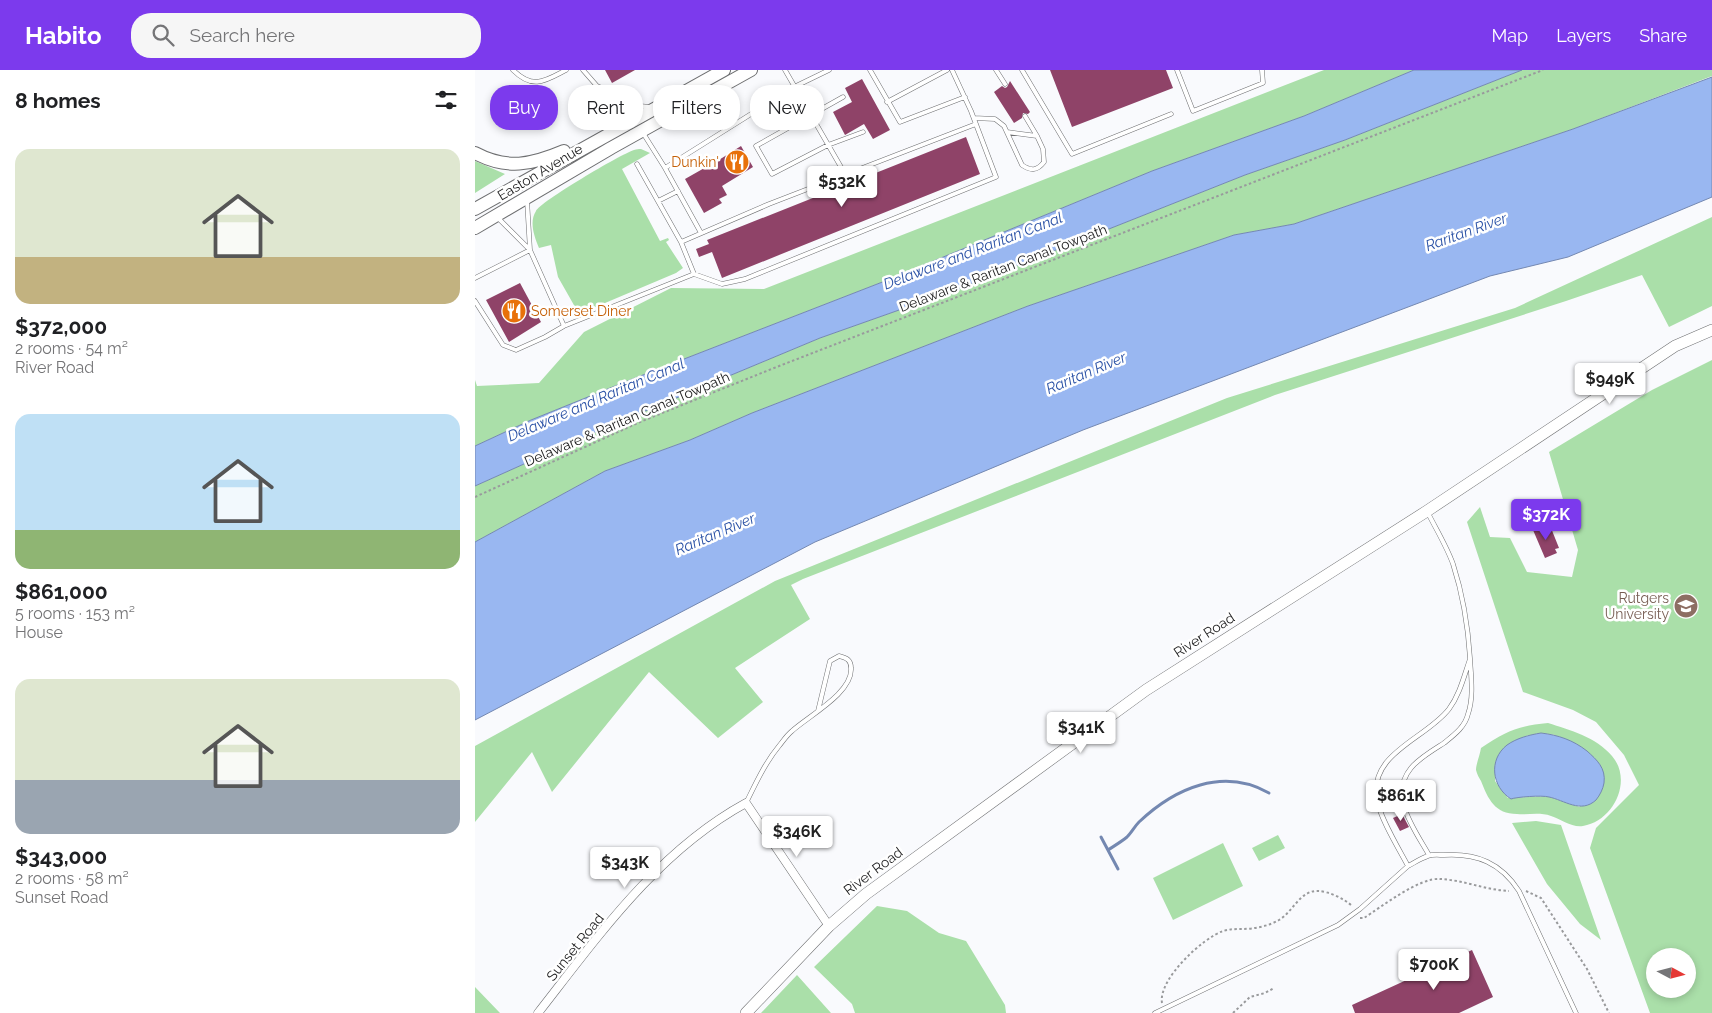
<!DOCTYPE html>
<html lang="en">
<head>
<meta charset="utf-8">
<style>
  body { margin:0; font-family:Raleway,sans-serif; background:#f6f6f6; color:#202124; height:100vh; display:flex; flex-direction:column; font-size:19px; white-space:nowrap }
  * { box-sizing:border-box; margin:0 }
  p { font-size:16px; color:#757577 }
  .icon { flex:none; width:28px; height:28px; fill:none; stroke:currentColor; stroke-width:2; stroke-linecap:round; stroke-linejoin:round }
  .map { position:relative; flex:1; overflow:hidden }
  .panel { display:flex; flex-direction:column; background:#fff; width:475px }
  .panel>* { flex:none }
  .top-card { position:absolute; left:15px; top:15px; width:475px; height:45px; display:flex; gap:10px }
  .needle { width:32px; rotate:97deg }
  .buttons { position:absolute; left:1171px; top:878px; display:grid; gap:10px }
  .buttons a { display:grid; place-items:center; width:50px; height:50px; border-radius:50%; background:#fff; box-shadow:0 2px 8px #0003; font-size:25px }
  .price { position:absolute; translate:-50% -42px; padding:0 11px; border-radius:5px; background:#fff; color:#222; font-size:16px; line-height:32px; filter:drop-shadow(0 1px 2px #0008) }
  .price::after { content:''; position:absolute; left:50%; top:30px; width:15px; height:11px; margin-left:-8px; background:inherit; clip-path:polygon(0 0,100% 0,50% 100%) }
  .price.selected { background:#7c3aed; color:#fff }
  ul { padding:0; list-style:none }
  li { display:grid; align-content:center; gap:10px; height:265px; padding:0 15px }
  li span { display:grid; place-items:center; height:155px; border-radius:15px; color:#555 }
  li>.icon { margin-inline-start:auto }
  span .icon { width:90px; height:90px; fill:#fffc; stroke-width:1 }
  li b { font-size:21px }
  h2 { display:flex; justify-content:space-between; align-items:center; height:60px; padding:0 15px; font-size:21px }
  .tag { padding:0 18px; border-radius:20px; background:#fff; box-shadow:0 2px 8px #0003; font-size:18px; line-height:45px }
  .tag.selected { background:#7c3aed; color:#fff }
  header { display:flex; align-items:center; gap:30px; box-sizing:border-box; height:70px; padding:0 25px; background:#7c3aed; color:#fff }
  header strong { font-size:24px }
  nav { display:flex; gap:28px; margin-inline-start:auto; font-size:18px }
  .search { width:350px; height:45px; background:#f6f6f6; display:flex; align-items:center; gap:12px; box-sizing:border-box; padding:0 18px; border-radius:20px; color:#757577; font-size:19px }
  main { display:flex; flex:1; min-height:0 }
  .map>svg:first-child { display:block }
  .green { fill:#aadfa9; fill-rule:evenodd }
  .water { fill:#99b7f1; stroke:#7488b1 }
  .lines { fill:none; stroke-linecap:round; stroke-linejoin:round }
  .stream { stroke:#7488b1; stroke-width:3 }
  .building { fill:#8f4368 }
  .service-casing { stroke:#6e6f71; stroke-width:5 }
  .minor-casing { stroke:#6e6f71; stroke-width:9 }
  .secondary-casing { stroke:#6e6f71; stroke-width:12 }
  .primary-casing { stroke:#6e6f71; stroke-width:14 }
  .path { stroke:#999a9c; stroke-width:2; stroke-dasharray:2.5 2.5; stroke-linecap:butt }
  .service { stroke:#fff; stroke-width:4 }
  .minor { stroke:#fff; stroke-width:8 }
  .secondary { stroke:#fff; stroke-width:11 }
  .primary { stroke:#fff; stroke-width:12 }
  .labels { text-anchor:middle; stroke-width:5; stroke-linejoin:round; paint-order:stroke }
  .food-label { font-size:14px; fill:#c56008; stroke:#fff; text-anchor:end }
  .street-label { font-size:14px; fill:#1c1c1d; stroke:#fff }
  .education-label { font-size:14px; fill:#785e54; stroke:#fff; text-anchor:end }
  .water-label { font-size:15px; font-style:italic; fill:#2b52a6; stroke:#fff }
</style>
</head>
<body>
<header>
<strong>Habito</strong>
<div class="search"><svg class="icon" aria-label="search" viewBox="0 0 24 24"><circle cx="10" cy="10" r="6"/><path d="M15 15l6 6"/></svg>Search here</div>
<nav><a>Map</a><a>Layers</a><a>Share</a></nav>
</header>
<main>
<section class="panel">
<h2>8 homes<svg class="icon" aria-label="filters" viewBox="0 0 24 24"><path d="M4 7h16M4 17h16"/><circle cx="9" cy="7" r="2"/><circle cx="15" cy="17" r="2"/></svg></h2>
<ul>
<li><span style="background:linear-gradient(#dfe7d0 70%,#c2b280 0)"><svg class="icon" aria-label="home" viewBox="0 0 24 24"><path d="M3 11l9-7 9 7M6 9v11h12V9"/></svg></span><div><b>$372,000</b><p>2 rooms · 54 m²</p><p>River Road</p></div></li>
<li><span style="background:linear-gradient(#bfe0f5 75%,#8fb573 0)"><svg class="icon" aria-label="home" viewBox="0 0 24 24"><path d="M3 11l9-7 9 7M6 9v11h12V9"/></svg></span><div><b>$861,000</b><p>5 rooms · 153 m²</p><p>House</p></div></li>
<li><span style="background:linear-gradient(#dfe7d0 65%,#9aa5b1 0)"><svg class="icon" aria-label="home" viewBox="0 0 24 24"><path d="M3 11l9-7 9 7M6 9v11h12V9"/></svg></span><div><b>$343,000</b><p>2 rooms · 58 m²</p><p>Sunset Road</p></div></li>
</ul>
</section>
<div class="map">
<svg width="1237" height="943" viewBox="0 0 1237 943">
  <rect width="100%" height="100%" fill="#f9fafd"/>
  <path class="green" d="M849,0H939L829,46L677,101L410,211L155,310L56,350L0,376V310L2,316L64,313L109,262L196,218L289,219Z
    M1047,0H1237V6L1098,59L819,154L759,165L553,236L277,343L215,370L130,401L0,472V416L127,359L345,268L475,222L770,105L870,70Z
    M166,79L175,83L147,99L185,171L193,168L194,170L191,172L208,198L201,203L104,244L83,207L76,175L64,178C59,166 54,152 61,141C65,132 146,84 159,80C162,79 163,79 166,79Z
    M0,91L30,104L0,123Z
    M1237,147V236L1194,257L1167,205L1091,231L800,325L328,509L316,515L335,549L260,598L288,632L243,668L174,602L77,722L57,682L0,752V676L300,511L752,328L1040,238Z
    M1237,290V943H1175L1115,778L1121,758L1164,715L1149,685L1121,652L1098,640L1048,622L992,452L1005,437L1015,467L1035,468L1052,502L1097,507L1103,480L1074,382L1177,320ZM1180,886H1212V919H1180Z
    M1073,653C1095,660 1121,667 1137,686C1158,710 1139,751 1108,756C1097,758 1086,749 1076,746C1065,742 1053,745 1042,744C1020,744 1013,729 1006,711C1004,708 1002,704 1001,700C1001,694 1005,685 1006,678C1031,661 1042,656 1073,653ZM1066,663L1080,665L1105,737L1072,726L1033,728L1020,711V696L1051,666Z
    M1061,751L1086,755L1126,870L1105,854L1072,814L1037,753Z
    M803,765L810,778L784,791L777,778Z
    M748,773L768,816L698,850L678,808Z
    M402,836L432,841L464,863L491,871L530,935L531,943H380L377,934L339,897Z
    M322,905L356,943H286Z
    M0,917L25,943H0Z"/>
  <path class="water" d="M939,0H1047L870,70L770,105L475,222L345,268L127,359L0,416V376L56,350L155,310L410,211L677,101L829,46Z
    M1237,7V127L1093,187L1015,206L608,360L340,472L0,650V472L130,401L215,370L277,343L553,236L759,165L819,154L1098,59Z
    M1066,663C1083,665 1098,670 1112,681C1122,690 1131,698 1129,713C1128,719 1125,725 1121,730C1106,744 1089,730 1074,727C1067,725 1041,727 1036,729C1017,717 1013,690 1032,675C1042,668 1054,665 1066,663Z"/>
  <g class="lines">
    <path class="stream" d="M626,767L643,799
      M633,780C639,776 646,772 652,767C657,762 660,756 664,752C700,718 748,697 794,723"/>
  </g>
  <path class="building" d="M130,0H160L137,13Z
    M575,0H691L698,18L597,57Z
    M387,9L415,60L398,69L389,54L370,65L358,42L377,32L370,18Z
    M535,11L555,42L553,44L548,43L547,48L539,53L519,22L527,16L530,18L532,17Z
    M491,67L505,104L247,208L237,182L224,187L221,179L234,174L232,170Z
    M266,76L278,97L247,116L252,125L244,129L247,133L229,143L210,109L247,88Z
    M45,213L66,252L34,272L11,230Z
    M1071,454L1073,459L1076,458L1084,478L1080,479L1082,483L1070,488L1058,460Z
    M927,744L934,757L925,761L918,748Z
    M997,880L1018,927L984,943H880L877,935Z"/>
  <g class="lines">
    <defs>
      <path id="service" d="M38,0C58,20 70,11 91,0
        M108,0L122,16L143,24L151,31L165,36L175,37
        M310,0L370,104
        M395,0L425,52L490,27
        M521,0L530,14
        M547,0L597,84L696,44
        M702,0L718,41L788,13L787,0
        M368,27L281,76L297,104L353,75L388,62
        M151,31L154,42L153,51
        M412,32L472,0
        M550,46L562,66
        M499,48L520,49L529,56L547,95C556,101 562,101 569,92L568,79L562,66L532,62
        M168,63L190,98L226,163
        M162,94L206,172L219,204L247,214L270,209L521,107L496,41L477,0
        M190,98L319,17L354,0
        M52,130L55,180L89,256L219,204
        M183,131L203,121
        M23,148L55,180
        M206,172L294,134L501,54
        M0,208L55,180
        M0,231L28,275L41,280L70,267L89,256
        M953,443C961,459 972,477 978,494C988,525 993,556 995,588C996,606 999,627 993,644C990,657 979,665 969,673C958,680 944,688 936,698C913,726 940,760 954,785
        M271,733C281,713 290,693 304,676C308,671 312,665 317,661C333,646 378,623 376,598C376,590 372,588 364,586L355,591L343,641
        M933,796C924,779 905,748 902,730C893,683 951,669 974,639C985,624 989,606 995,589
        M680,943L863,855L885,839L933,796C939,793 946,788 953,786C958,784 964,785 969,785C1002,783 1026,793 1044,821L1101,943"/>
      <path id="minor" d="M63,943C124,865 183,781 271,733L354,856"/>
      <path id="secondary" d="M271,943L354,856L391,824L671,620L952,441L1200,276L1237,260"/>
      <path id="primary" d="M0,83C32,100 56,95 89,81
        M0,139L249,0
        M0,158L136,78L276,0"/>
    </defs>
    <use href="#service" class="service-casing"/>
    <use href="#minor" class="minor-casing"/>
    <use href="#secondary" class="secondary-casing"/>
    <use href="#primary" class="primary-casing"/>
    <path class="path" d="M0,427L165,352L299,298L1068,0
      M1051,821L1066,828L1112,899L1134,943
      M885,848H889C906,837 945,807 965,809C988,810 1011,820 1034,821
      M687,933C683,909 728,868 748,861C755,859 761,859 767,859C779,859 794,856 804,850C818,842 825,820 843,821C853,821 870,829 877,836
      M758,943L775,927L790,923L799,918"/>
    <use href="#service" class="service"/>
    <use href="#minor" class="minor"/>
    <use href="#secondary" class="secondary"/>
    <use href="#primary" class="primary"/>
  </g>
  <defs>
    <symbol id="restaurant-disc" viewBox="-11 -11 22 22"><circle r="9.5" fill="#e8710a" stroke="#fff"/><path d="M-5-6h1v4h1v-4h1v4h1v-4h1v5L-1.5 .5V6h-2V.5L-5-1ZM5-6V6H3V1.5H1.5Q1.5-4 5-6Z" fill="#fff"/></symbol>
    <symbol id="university-disc" viewBox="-11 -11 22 22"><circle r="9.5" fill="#8d6e63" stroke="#fff"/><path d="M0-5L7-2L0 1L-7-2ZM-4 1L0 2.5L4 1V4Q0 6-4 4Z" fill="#fff"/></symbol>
  </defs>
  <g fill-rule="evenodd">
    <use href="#restaurant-disc" x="248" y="78" width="28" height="28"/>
    <use href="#restaurant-disc" x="25" y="227" width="28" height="28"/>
    <use href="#university-disc" x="1197" y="522" width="28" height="28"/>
  </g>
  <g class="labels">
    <g class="food-label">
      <text x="244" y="97">Dunkin'</text>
      <text x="56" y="246" text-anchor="start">Somerset Diner</text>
    </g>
    <g class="street-label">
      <text transform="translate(65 102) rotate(-31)" y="5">Easton Avenue</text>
      <text transform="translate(528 198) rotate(-21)" y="5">Delaware &amp; Raritan Canal Towpath</text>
      <text transform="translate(152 349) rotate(-23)" y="5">Delaware &amp; Raritan Canal Towpath</text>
      <text transform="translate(729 565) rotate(-33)" y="5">River Road</text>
      <text transform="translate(398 801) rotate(-37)" y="5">River Road</text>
      <text transform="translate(100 877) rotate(-51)" y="5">Sunset Road</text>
    </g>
    <g class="education-label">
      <text x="1194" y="533">Rutgers<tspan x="1194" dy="16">University</tspan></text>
    </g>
    <g class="water-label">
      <text transform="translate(991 162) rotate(-20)" y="5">Raritan River</text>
      <text transform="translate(498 181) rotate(-21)" y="5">Delaware and Raritan Canal</text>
      <text transform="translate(611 303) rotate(-23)" y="5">Raritan River</text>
      <text transform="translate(121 330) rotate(-23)" y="5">Delaware and Raritan Canal</text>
      <text transform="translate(240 464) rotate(-23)" y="5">Raritan River</text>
    </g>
  </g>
</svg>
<div class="buttons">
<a><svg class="needle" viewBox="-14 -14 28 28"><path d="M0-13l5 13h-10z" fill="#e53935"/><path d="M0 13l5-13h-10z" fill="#757577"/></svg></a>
</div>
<b class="price" style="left:367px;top:138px">$532K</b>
<b class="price" style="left:1135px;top:335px">$949K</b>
<b class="price selected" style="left:1071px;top:471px">$372K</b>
<b class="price" style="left:606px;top:684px">$341K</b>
<b class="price" style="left:926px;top:752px">$861K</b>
<b class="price" style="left:322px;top:788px">$346K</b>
<b class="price" style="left:150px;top:819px">$343K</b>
<b class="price" style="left:959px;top:921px">$700K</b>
<div class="top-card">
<a class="tag selected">Buy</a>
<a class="tag">Rent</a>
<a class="tag">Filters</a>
<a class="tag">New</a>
</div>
</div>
</main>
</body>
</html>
